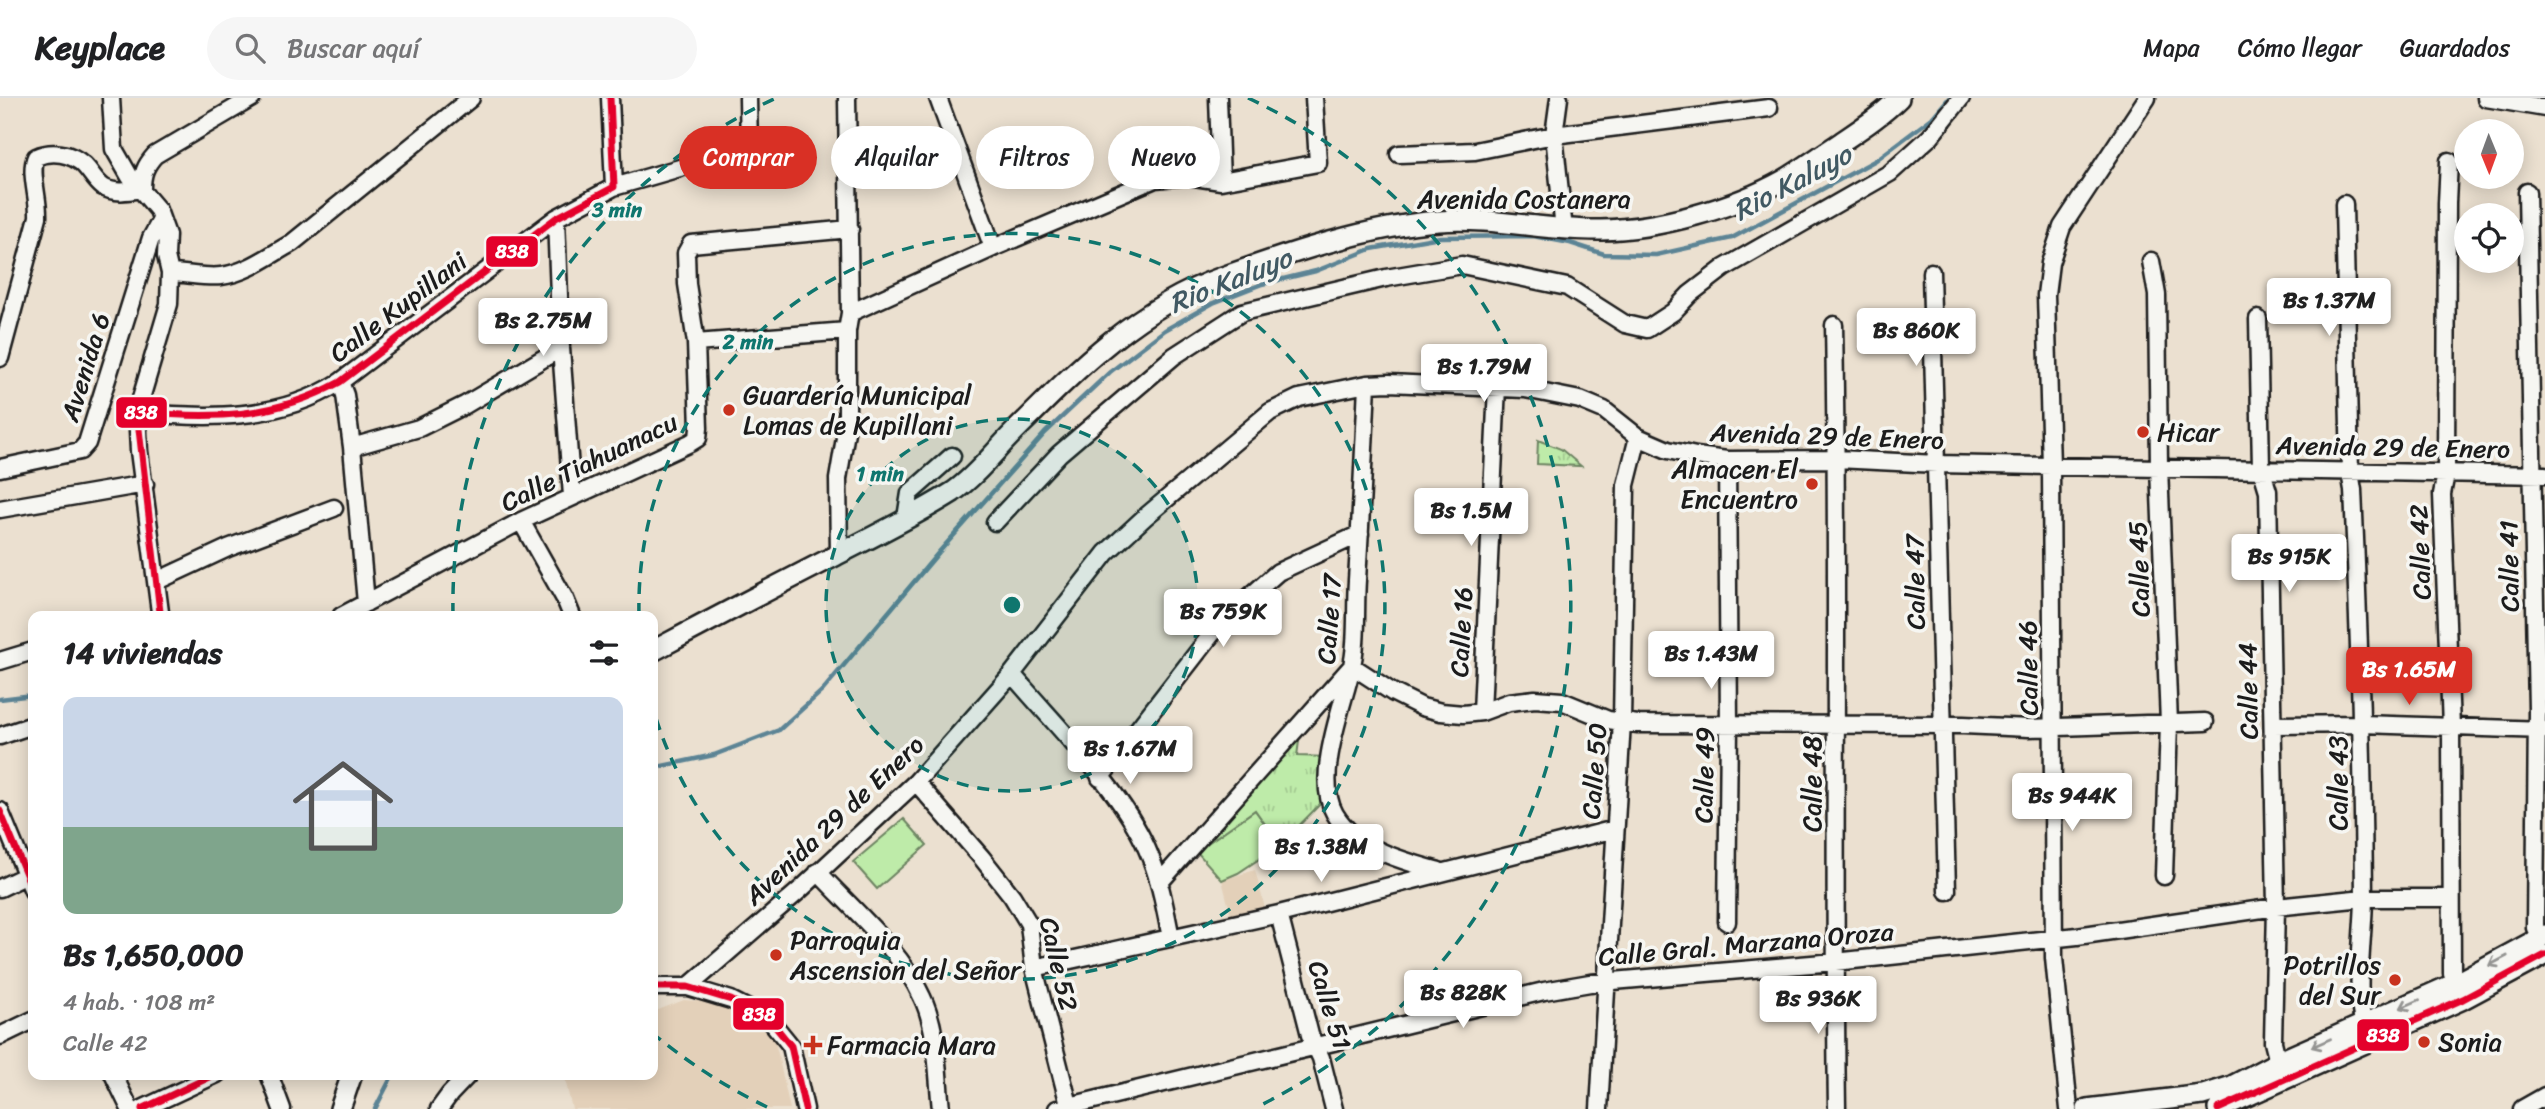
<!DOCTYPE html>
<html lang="es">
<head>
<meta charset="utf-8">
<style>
  body { margin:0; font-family:Sriracha,sans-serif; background:#f6f6f6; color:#202124; height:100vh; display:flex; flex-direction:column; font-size:26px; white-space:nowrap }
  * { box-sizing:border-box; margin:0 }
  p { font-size:23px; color:#757577 }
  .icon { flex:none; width:38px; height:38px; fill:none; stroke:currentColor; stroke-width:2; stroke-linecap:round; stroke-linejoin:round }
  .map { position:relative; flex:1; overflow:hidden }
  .details { position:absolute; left:28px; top:513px; width:630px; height:469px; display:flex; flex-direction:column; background:#fff; border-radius:14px; box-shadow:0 4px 18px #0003 }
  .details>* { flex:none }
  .top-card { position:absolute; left:679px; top:28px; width:665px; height:63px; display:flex; gap:14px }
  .needle { width:46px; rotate:179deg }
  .tools { position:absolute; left:2454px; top:21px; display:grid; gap:14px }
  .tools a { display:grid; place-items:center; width:70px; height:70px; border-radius:50%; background:#fff; box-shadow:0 4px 18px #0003; font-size:35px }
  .price { position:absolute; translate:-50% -60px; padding:0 16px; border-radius:7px; background:#fff; color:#222; font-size:23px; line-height:46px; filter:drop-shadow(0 2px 4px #0008) }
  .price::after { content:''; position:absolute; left:50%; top:42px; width:21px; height:16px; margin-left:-10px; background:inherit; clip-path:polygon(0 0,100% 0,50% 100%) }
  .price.active { background:#d93025; color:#fff }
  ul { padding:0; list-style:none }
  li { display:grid; align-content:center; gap:14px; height:371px; padding:0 35px }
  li+li { border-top:2px solid #e0e0e0 }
  li span { display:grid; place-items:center; height:217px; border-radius:14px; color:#555 }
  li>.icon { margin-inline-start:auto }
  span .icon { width:126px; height:126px; fill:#fffc; stroke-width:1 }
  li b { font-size:30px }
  h2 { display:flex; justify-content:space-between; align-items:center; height:84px; padding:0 35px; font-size:30px }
  .pill { padding:0 24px; border-radius:32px; background:#fff; box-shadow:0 4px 18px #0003; font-size:24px; line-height:63px }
  .pill.active { background:#d93025; color:#fff }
  header { display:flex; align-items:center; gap:42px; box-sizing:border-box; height:98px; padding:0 35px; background:#fff; border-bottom:2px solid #e0e0e0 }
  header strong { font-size:33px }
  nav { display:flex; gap:38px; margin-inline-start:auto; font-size:24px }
  .search { width:490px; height:63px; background:#f6f6f6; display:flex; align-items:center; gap:18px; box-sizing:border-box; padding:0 24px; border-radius:38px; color:#757577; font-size:26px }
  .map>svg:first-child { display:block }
  .built { fill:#e3d0b9 }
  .grass { fill:#beeba9; stroke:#6d8462; stroke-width:2 }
  .park { fill:url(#park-tufts); stroke:#6d8462; stroke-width:2 }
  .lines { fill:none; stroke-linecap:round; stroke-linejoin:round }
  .stream { stroke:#5b8495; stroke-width:4.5 }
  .minor-casing { stroke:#1c1c1c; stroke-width:21 }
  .major-casing { stroke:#1c1c1c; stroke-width:24 }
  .minor { stroke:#f6f6f2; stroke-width:16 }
  .major { stroke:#f6f6f2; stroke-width:19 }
  .bus-1-casing { stroke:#f6f6f2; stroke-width:12 }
  .bus-1 { stroke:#e4002b; stroke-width:7 }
  .oneway { stroke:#949492 }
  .ring { fill:none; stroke:#0f766e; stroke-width:3.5; stroke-dasharray:12 9 }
  .poi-dot { fill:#c8321e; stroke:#f6f6f2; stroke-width:2.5 }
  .labels { text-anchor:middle; stroke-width:7; stroke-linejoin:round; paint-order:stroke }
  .street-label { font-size:26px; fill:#1c1c1c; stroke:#f6f6f2 }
  .poi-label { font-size:26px; fill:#1c1c1c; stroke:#f6f6f2; text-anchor:start }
  .water-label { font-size:28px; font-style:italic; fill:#415963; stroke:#f6f6f2 }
  .centre { fill:#0f766e; stroke:#f6f6f2; stroke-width:3.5 }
  .ring-label { font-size:21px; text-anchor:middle; font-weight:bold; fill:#0f766e; stroke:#f6f6f2; stroke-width:7; stroke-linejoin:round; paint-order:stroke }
  .line-badge { stroke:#f6f6f2; stroke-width:2.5 }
  .badge-label { font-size:19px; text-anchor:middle; font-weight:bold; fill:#fff }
</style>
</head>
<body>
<header>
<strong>Keyplace</strong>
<div class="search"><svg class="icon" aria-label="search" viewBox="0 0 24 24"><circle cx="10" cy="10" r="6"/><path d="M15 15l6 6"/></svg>Buscar aquí</div>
<nav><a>Mapa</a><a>Cómo llegar</a><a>Guardados</a></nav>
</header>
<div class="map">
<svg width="2545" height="1011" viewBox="0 0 2545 1011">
  <defs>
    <pattern id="park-tufts" width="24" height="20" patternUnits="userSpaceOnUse" patternTransform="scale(1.75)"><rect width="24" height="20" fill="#beeba9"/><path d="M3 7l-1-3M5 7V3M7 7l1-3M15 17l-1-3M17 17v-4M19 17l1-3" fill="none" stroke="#a3c991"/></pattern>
  </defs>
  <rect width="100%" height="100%" fill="#ebe0d0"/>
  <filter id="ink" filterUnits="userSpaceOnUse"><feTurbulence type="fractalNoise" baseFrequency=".0143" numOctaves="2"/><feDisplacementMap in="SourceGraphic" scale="14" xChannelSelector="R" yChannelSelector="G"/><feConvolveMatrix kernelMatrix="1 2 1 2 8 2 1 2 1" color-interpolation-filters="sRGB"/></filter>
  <g filter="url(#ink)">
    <path class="built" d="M1255,772L1266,814L1232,822L1222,782Z
      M684,902L720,905L751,920L773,934L790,1011H572L564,977L653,976V914Z"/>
    <path class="grass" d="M1255,712L1280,747L1238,775L1222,782L1196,753Z
      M904,721L927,747L877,791L853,764Z"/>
    <path class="park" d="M1538,342L1561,351L1581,368L1537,366Z
      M1291,639L1299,643L1297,658L1329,659L1328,698L1280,747L1255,712L1196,753Z"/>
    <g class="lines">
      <path class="stream" d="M0,601L33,597
        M653,670L714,657L779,632L823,592L939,454L1045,335L1110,274L1165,232L1213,205L1262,186L1316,173L1371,151L1440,139L1533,138L1570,145L1604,156L1656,157L1732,140L1876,62L1932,20L1949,0
        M375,1011L393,976"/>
      <defs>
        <path id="minor" d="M111,0L114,51L130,79L158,112L167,137L166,158L170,175L169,206L137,314L139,353L160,514L158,518
          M610,0L614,89
          M938,0L993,150
          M1218,0L1221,83
          M1559,0L1554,37L1564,132
          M2486,0L2545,10
          M1399,56L1475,53L1554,37L1769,10
          M2449,63L2447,105L2446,376L2442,396L2451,629L2452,875L2456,885
          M2527,94L2537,612L2535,830L2540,840
          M2344,106L2350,374L2353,392C2359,528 2363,663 2364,799C2364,832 2354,898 2364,926
          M556,120L561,250L572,398
          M2151,163L2157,197L2159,369L2169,625L2164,778
          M1931,174L1947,793
          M170,175C186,175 205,180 221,178C247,175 270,157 292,145L471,0
          M850,215L993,150L1155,81L1188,78L1221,83L1318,65L1314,0
          M2258,221L2261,370L2268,393L2276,809L2273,944L2278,964
          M1834,227C1839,488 1833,750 1837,1011
          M696,245L847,233
          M0,260L38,119C39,100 29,74 36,59C52,52 71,55 84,67C91,74 95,83 103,89C114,96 130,93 142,91C142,76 145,68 155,57L252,0
          M340,284L345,297L352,349L366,505
          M1367,286C1364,352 1361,417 1357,482C1355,511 1358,544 1351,572C1342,611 1314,680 1335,716C1356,751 1403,763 1439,773
          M137,314C206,321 279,323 340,284L556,120L614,89L749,50L748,0
          M352,349L419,330L465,307L561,250
          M1727,362L1729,626L1727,824
          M0,370L80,353L87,345L151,140L161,122
          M0,411L145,386
          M906,420L910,395L952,358
          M521,423L565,501L572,518
          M995,424L1059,356L1174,258L1242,214L1386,180L1462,167L1567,189L1625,226L1647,231L1673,214L1690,196L1724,170L1890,75L1930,39L1961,0
          M839,456L838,381L847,328V233L850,215L847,0
          M157,483L228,450L334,410
          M341,518L521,423L690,345L698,340L699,330L696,245L687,186L686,155L691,146L850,131
          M0,563L33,553
          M1012,576C1055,627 1121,691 1147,751C1160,780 1165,810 1171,840
          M1482,614L1497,288
          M2273,627L2362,626L2545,632
          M0,638L33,627
          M1100,680L1221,524L1278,474L1360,436
          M916,684L982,760L1012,798L1029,826L1034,870L1070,1011
          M0,713L33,793
          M818,774C853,812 901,852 922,899C938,932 937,975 941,1011
          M1160,784L1352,568L1392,594L1422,609L1441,614L1463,616L1482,614L1509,604L1535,601L1562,603L1608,622L1638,626L1963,627L2029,630L2205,624
          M0,790L27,777
          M1279,816L1310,937L1321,960L1334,1011
          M1034,870L1279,816L1615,731
          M653,889H688L731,902L770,922L791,948L805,1011
          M688,889L801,791L916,684L1012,576L1106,455L1145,419L1270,314L1299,300L1367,286L1389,285L1525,291L1580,302L1604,312L1638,339L1668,352L1696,358L1727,362L1837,361L1937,366L2545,377
          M0,938L33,922
          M113,976L130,1011
          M269,976L282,1011
          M142,1011L217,976
          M439,1011L450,996L469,976
          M1057,1011L1544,893L1590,885L1835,864L2077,838L2276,809L2364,800H2450
          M1599,1011L1622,624L1626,387L1638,339
          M2069,1011L2054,860L2051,368L2046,197L2050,165L2062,129L2147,0
          M2522,1011L2545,998"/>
        <path id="major" d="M653,553C713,521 774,489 835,458C874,438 915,418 953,394C976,378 993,355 1013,335C1075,273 1136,210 1220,180C1286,156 1370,128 1439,123C1494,119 1547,133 1601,132C1659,131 1734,110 1784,82C1802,71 1820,58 1837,47C1859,32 1881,18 1899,0
          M340,1011L352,976
          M2087,1011L2203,997L2232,988L2278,964L2456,885L2545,837
          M2218,1011L2463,901L2545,857"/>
      </defs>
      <use href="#minor" class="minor-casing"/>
      <use href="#major" class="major-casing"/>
      <use href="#minor" class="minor"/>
      <use href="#major" class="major"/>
      <defs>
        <path id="bus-1" d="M158,518L160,514L137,314C211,321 273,321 340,284L556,120L614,89L610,0
          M0,713L33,793
          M653,889H688L731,902L770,922L791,948L805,1011
          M142,1011L216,976
          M2218,1011L2463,901L2545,857"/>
      </defs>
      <use href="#bus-1" class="bus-1-casing"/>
      <use href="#bus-1" class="bus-1"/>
    </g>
    <defs><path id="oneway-shaft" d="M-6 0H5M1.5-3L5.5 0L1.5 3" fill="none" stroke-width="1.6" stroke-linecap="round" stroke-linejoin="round" transform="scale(1.75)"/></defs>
    <g class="oneway">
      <use href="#oneway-shaft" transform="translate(2498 863) rotate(152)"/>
      <use href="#oneway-shaft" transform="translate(2410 906) rotate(156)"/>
      <use href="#oneway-shaft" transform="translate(2321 945) rotate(156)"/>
    </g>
  </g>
  <circle cx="1012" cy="507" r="186" fill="#0f766e" fill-opacity=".12"/>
  <g class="ring">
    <circle cx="1012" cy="507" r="186"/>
    <path d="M639 517A373 373 0 1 1 653 610"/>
    <path d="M767 1009A559 559 0 0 1 656 938M453 517A559 559 0 0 1 776 0M1248 0A559 559 0 0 1 1257 1009"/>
  </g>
  <g class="poi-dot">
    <circle cx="729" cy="312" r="7"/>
    <circle cx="2143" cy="334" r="7"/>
    <circle cx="1812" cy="386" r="7"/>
    <circle cx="776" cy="857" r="7"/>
    <circle cx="2395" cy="882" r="7"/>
    <circle cx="2424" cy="944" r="7"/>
    <path d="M809.5 936.5h7v7h7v7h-7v7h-7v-7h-7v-7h7z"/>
  </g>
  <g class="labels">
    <g class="street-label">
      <text x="1524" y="110">Avenida Costanera</text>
      <text transform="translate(398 209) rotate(-37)" y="9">Calle Kupillani</text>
      <text transform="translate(85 269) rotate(-73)" y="9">Avenida 6</text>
      <text transform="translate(1827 338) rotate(2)" y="9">Avenida 29 de Enero</text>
      <text transform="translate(2393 349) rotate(1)" y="9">Avenida 29 de Enero</text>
      <text transform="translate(589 364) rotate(-26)" y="9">Calle Tiahuanacu</text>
      <text transform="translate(2420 454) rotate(-92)" y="9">Calle 42</text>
      <text transform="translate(2509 468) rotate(-91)" y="9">Calle 41</text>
      <text transform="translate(2139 471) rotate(-92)" y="9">Calle 45</text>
      <text transform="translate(1915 484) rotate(-91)" y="9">Calle 47</text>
      <text transform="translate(1329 521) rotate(-86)" y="9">Calle 17</text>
      <text transform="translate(1461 534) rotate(-87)" y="9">Calle 16</text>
      <text transform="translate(2028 570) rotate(-91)" y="9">Calle 46</text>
      <text transform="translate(2248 593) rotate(-91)" y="9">Calle 44</text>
      <text transform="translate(1594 673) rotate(-86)" y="9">Calle 50</text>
      <text transform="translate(1704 677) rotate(-89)" y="9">Calle 49</text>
      <text transform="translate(2338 685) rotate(-90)" y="9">Calle 43</text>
      <text transform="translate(1812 686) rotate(-90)" y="9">Calle 48</text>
      <text transform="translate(834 722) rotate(-43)" y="9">Avenida 29 de Enero</text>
      <text transform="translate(1746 846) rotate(-5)" y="9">Calle Gral. Marzana Oroza</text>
      <text transform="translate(1059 866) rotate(77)" y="9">Calle 52</text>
      <text transform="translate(1330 907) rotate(73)" y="9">Calle 51</text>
    </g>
    <g class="poi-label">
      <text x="743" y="306">Guardería Municipal<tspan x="743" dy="30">Lomas de Kupillani</tspan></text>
      <text x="2157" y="343">Hicar</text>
      <text x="1798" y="380" text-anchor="end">Almacen El<tspan x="1798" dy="30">Encuentro</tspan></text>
      <text x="790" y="851">Parroquia<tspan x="790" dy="30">Ascension del Señor</tspan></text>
      <text x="2381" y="876" text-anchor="end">Potrillos<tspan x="2381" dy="30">del Sur</tspan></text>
      <text x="2438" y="953">Sonia</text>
      <text x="827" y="956">Farmacia Mara</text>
    </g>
    <g class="water-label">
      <text transform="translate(1792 84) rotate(-28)" y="10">Rio Kaluyo</text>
      <text transform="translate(1230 182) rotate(-22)" y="10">Rio Kaluyo</text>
    </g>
  </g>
  <circle cx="1012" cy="507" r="10" class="centre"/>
  <g class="ring-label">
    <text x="617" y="119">3 min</text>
    <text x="748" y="251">2 min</text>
    <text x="880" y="383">1 min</text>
  </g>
  <g class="line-badge">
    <rect x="485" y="137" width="54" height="33" rx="7" fill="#e4002b"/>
    <rect x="115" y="298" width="53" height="33" rx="7" fill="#e4002b"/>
    <rect x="732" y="899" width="53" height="34" rx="7" fill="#e4002b"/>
    <rect x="2356" y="920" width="54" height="34" rx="7" fill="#e4002b"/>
  </g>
  <g class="badge-label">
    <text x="512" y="160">838</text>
    <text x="141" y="321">838</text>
    <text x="759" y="923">838</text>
    <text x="2383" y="944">838</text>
  </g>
</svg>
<div class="tools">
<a><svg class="needle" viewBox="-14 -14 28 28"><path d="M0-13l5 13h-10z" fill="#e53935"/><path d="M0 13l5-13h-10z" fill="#757577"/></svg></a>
<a><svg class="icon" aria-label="locate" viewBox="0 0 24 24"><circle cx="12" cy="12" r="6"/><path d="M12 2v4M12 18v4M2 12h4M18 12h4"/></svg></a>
</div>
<b class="price" style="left:2329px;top:240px">Bs 1.37M</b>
<b class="price" style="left:543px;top:260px">Bs 2.75M</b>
<b class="price" style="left:1916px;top:270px">Bs 860K</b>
<b class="price" style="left:1484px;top:306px">Bs 1.79M</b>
<b class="price" style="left:1471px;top:450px">Bs 1.5M</b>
<b class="price" style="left:2289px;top:496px">Bs 915K</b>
<b class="price" style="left:1223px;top:551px">Bs 759K</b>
<b class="price" style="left:1711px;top:593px">Bs 1.43M</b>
<b class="price active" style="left:2409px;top:609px">Bs 1.65M</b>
<b class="price" style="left:1130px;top:688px">Bs 1.67M</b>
<b class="price" style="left:2072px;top:735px">Bs 944K</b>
<b class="price" style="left:1321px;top:786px">Bs 1.38M</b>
<b class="price" style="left:1463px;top:932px">Bs 828K</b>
<b class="price" style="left:1818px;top:938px">Bs 936K</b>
<div class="top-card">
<a class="pill active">Comprar</a>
<a class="pill">Alquilar</a>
<a class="pill">Filtros</a>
<a class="pill">Nuevo</a>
</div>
<section class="details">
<h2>14 viviendas<svg class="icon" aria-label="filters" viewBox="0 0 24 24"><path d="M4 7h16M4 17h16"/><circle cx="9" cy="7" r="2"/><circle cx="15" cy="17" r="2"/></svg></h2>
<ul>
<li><span style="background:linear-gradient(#c9d6e8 60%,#7fa58c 0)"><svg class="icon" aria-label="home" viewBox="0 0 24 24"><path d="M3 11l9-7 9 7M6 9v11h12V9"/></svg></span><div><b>Bs 1,650,000</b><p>4 hab. · 108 m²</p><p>Calle 42</p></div></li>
</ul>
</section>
</div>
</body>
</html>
